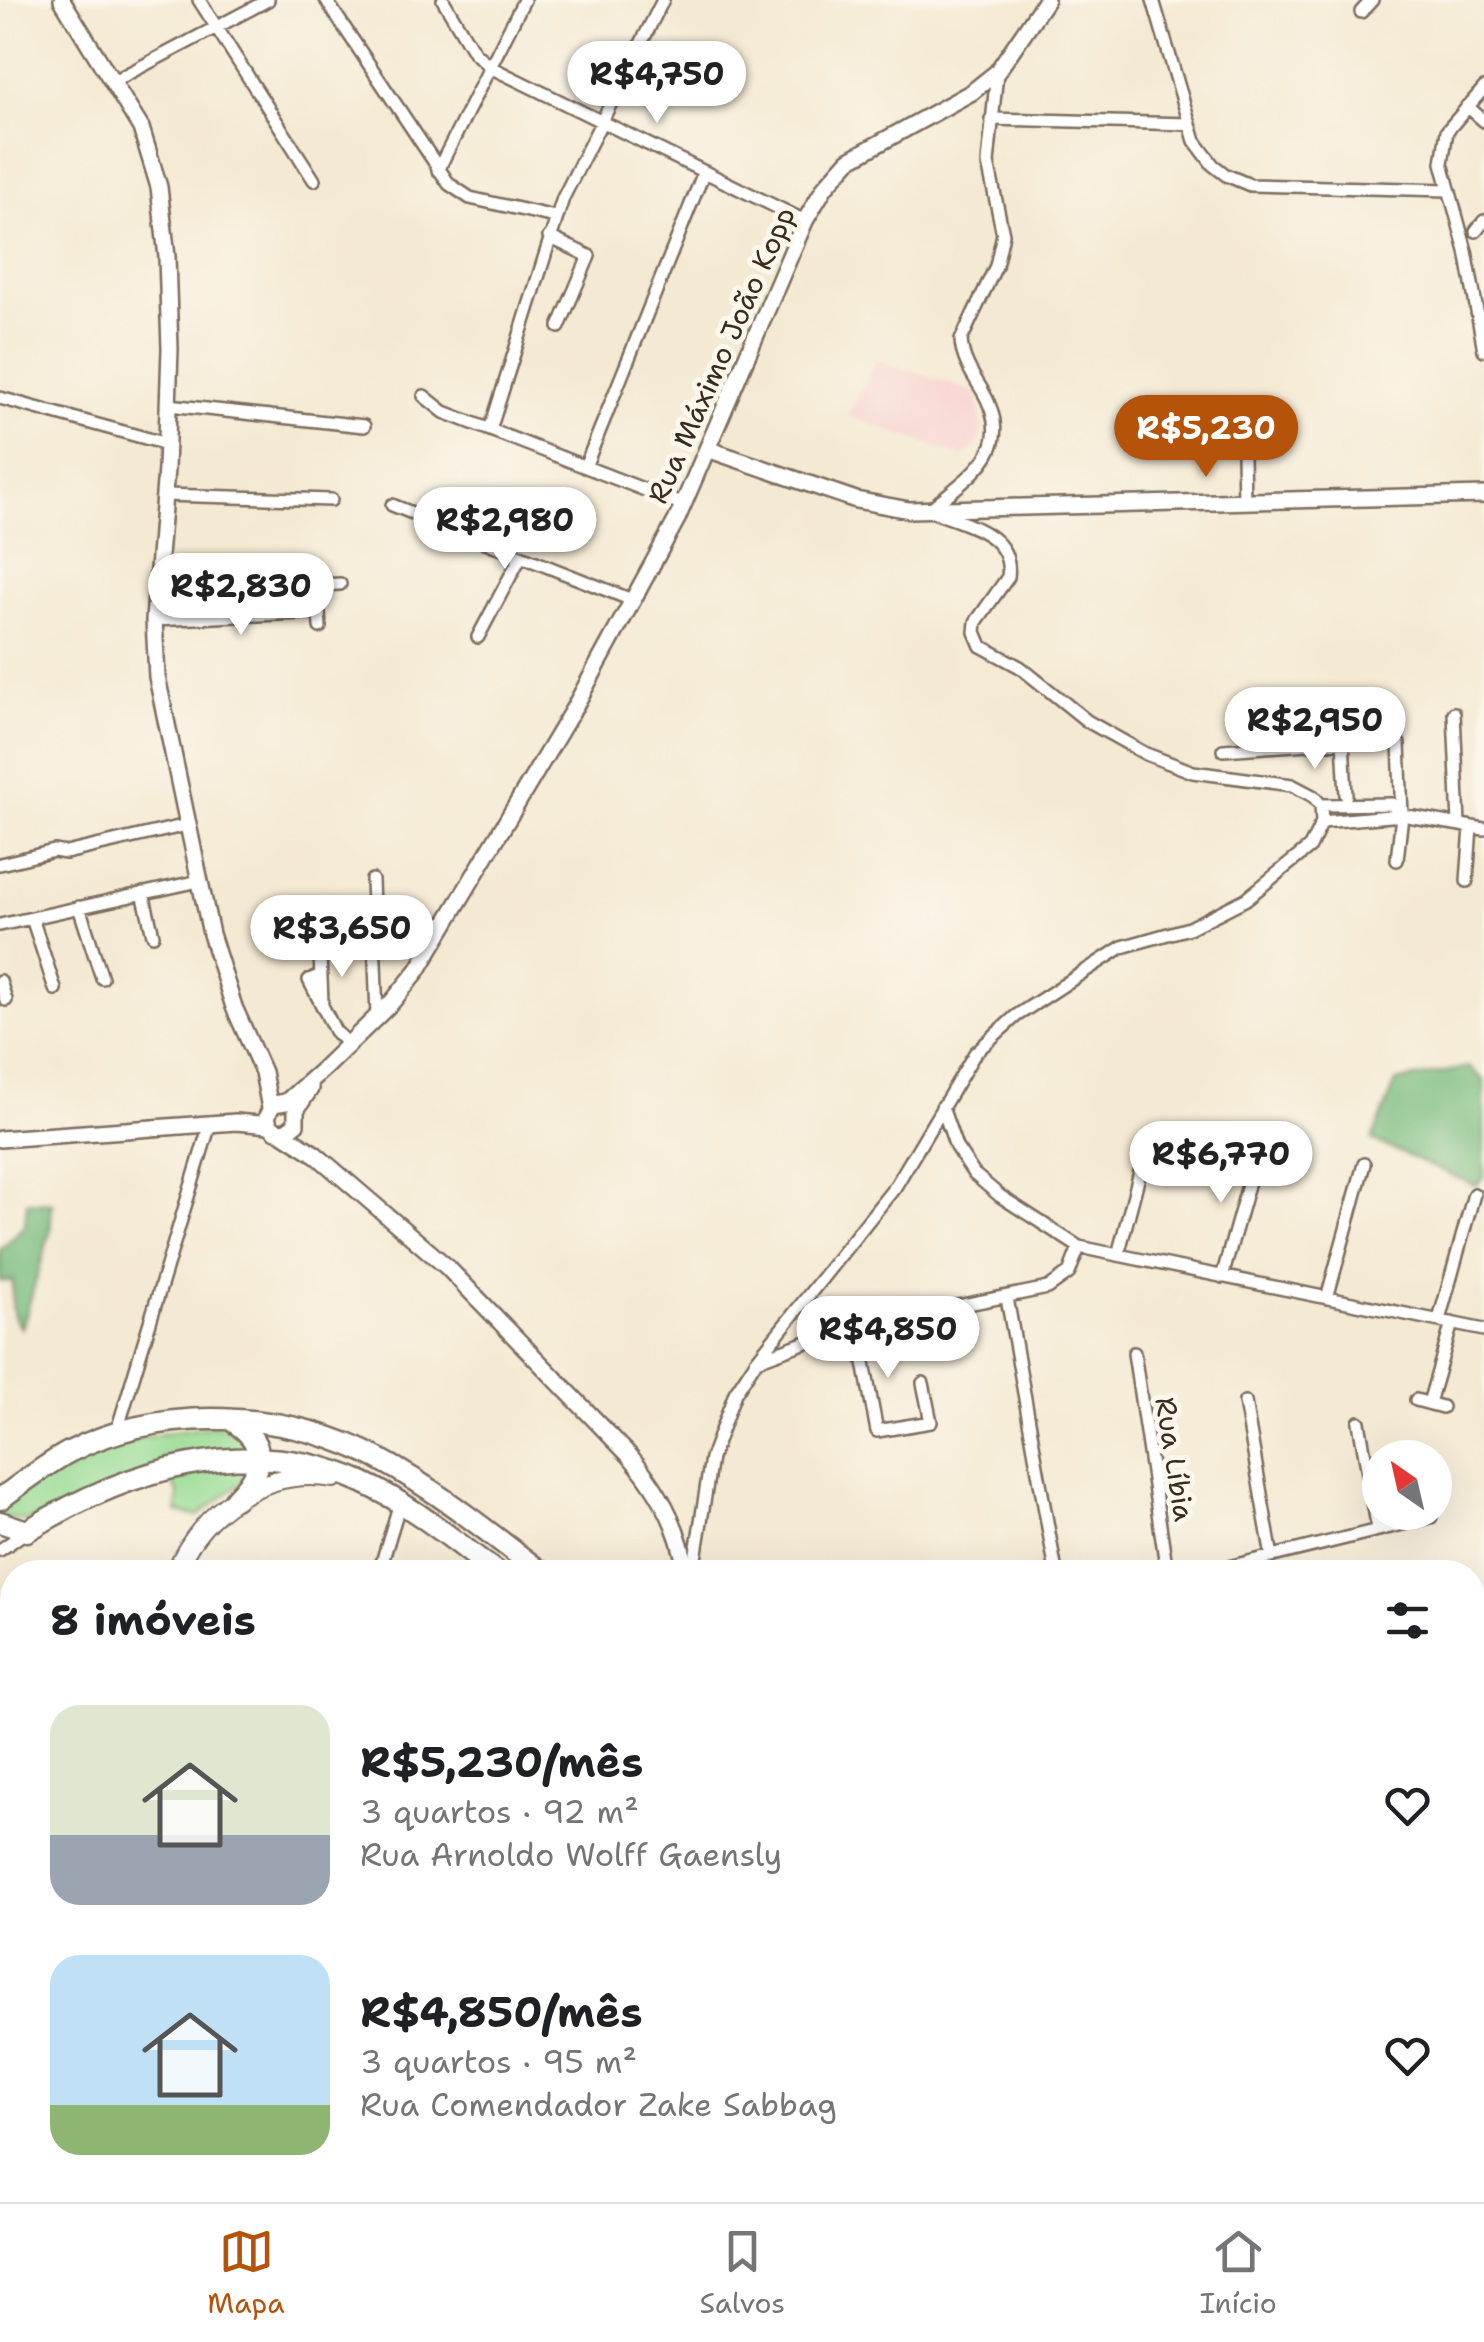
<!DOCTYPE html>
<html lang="pt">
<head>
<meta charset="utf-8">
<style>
  body { margin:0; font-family:"Shantell Sans",sans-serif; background:#f2f2f2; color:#202124; height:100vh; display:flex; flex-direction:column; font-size:38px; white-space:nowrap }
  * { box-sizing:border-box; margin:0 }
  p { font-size:32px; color:#757577 }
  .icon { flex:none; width:55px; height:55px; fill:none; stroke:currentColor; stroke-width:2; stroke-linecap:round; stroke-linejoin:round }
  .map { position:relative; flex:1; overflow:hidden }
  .details { position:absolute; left:0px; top:1560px; width:1485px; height:642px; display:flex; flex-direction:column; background:#fff; border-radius:40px 40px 0 0; box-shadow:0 10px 40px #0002 }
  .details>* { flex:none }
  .needle { width:65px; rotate:326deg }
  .buttons { position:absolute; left:1362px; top:1440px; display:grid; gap:20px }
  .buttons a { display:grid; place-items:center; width:90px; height:90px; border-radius:50%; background:#fff; box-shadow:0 10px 40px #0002; font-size:50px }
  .price { position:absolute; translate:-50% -85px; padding:0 22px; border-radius:35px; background:#fff; color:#222; font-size:32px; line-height:65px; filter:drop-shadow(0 2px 5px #0008) }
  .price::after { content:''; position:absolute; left:50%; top:60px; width:30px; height:22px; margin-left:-15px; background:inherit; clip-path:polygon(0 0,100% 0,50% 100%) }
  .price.selected { background:#b45309; color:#fff }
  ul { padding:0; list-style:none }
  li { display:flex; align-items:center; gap:30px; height:250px; padding:0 50px }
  li span { display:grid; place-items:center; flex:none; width:280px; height:200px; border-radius:30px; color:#555 }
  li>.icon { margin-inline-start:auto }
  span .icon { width:120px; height:120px; fill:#fffc; stroke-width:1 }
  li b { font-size:42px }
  h2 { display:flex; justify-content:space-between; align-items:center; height:120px; padding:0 50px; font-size:42px }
  .tabs { display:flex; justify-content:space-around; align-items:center; height:140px; border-top:2px solid #e0e0e0; background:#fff; font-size:28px; color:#757577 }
  .tabs a { display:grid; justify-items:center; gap:5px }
  .tabs .selected { color:#b45309 }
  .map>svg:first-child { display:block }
  .built { fill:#f7d0ce }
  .green { fill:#97db93; stroke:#698258; stroke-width:2.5 }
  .forest { fill:#79bb7d; stroke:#5a724e; stroke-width:2.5 }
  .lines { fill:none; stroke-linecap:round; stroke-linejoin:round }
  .street-casing { stroke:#7c6d5d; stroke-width:16 }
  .secondary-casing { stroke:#7c6d5d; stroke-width:20 }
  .primary-casing { stroke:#7c6d5d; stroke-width:22 }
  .highway-casing { stroke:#7c6d5d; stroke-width:25 }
  .street { stroke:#fff; stroke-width:11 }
  .secondary { stroke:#fff; stroke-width:15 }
  .primary { stroke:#fff; stroke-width:18 }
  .highway { stroke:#fff; stroke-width:20 }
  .labels { text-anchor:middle; stroke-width:10; stroke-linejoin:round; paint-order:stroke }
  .street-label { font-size:28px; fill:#3b2a1e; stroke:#fbf7ec }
</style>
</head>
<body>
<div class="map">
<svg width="1484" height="2202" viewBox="0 0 1484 2202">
  <rect width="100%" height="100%" fill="#fbf7ec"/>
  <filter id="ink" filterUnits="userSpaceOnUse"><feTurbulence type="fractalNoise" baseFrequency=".01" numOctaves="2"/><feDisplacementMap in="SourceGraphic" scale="20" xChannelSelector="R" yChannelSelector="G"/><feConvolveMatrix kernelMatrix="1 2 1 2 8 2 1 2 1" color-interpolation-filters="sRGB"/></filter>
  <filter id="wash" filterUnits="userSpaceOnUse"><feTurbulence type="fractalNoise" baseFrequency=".0048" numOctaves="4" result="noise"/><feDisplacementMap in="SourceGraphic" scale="40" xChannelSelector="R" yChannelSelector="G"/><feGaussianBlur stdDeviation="2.25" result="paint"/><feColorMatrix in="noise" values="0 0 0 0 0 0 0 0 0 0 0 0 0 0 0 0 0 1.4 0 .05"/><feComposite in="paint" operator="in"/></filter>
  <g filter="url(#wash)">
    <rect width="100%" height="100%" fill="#f4e9d2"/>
    <path class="built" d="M876,359L976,392L982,429L978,445L964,457L848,416Z"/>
    <path class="green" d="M219,1426L240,1435L248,1451L25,1521L0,1517V1509C21,1494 42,1475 66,1464C115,1440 165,1432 219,1426Z
      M251,1464L242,1482L198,1516L177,1512L179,1494L168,1476Z"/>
    <path class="forest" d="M1469,1067L1484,1080V1177L1476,1186L1372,1140L1396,1082Z
      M27,1202L52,1203L50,1232L22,1328C9,1315 12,1298 13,1281H0V1250L25,1225Z"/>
  </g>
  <g filter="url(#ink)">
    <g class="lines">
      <defs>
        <path id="street" d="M199,0L314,180
          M326,0L449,184L470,198L555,217
          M443,0L474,52L490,67L805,221
          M1153,0L1195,141L1213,165L1226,175L1250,185L1448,190
          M1361,12L1372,0
          M114,81L268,0
          M1484,88L1447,131L1442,163L1466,251L1484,350
          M1467,106L1484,121
          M991,119L1189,124
          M438,170L524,0
          M1476,231L1484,221
          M549,237L589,256L559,327
          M424,396L444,412L684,505
          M0,398L167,444
          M169,405L364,426
          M490,430L563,198L663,0
          M1243,456L1244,501
          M585,467L704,172
          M164,495L331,500
          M392,505L632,600
          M155,593L340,584
          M154,620L319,612L320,627
          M478,637L521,556
          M1454,713L1459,824
          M1343,740L1346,795
          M1223,750L1395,738L1399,744L1402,815L1397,860
          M1321,805L1392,804L1402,815
          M1322,822L1402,815L1484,829
          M0,864L54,851L66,853L187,825
          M372,880L377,1017
          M1467,881L1471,827
          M143,893L153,935
          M79,907L102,978
          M32,918L55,989
          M0,925L199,881
          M320,955L322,1002
          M321,975L309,980L335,1031L349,1045
          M0,981L6,1000
          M942,1107L956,1147L974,1174L1000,1196L1079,1247L1484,1330
          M1118,1255L1149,1138
          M1222,1277L1259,1146
          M1007,1298L1056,1572
          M1327,1298L1364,1164
          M1439,1320L1474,1194
          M857,1326L877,1431L931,1422L923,1383
          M1134,1353L1167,1572
          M760,1359L842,1329L1048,1288L1069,1273L1079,1247
          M1416,1400L1442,1407
          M1245,1402L1272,1557
          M1429,1403L1452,1323
          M1359,1422L1378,1530
          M116,1434L210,1124
          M0,1550L27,1531
          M379,1572L400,1503
          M693,1572L711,1458L735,1393L756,1361L895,1187L975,1053L1016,1016L1122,947L1189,928L1246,899L1310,847L1322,822L1321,805L1313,796L1292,785L1193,772L1146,754L1087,721L1020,667L981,646L975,632L976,622L1008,577C1014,532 962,524 929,510C971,474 1018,450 982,390C972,374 962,359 961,340L996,266L1003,234L988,163L997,72
          M1208,1572L1431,1517
          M1472,1631L1484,1624
          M1472,1666L1484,1703
          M0,1692L12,1696
          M1472,1775L1484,1768
          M0,1812L12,1772
          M0,1861L12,1864
          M0,2033L12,2037
          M1472,2101L1484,2099
          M515,2190L555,2202
          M1045,2190L1057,2202
          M1239,2190L1250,2202
          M1460,2190L1481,2202
          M0,2200L5,2202
          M185,2202L189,2190
          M389,2202L393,2190
          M592,2202L596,2190
          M795,2202L799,2190
          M897,2202L901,2190
          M1003,2202L1027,2190"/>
        <path id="secondary" d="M62,0L141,128L159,187L167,257L170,349L166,469L154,620L157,677L211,934L234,1007L263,1072L270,1108
          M707,449L856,500L909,510L1484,495
          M269,1125L267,1116L273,1104L286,1102L323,1069L392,1002L418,970L574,708L677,519L805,221L825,187L849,160L972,92L997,72L1046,0
          M281,1132L315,1154L447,1267L629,1455C658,1488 680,1528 686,1572
          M0,1139L236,1122L269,1125L276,1131L285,1132L296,1124V1110L310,1089"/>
        <path id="primary" d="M176,1572C201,1510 265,1466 334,1478
          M0,2137L12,2097"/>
        <path id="highway" d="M231,1420C270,1444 264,1470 235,1499
          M0,1499C22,1483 45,1465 69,1452C162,1404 287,1410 379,1459C437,1490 488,1532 541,1572
          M0,1522L27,1531C127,1469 250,1431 362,1482C412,1505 453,1540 496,1572
          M1472,1970L1484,1969
          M1472,1987L1484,1985"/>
      </defs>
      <use href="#street" class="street-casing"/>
      <use href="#secondary" class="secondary-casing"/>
      <use href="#primary" class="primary-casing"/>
      <use href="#highway" class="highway-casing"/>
      <use href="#street" class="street"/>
      <use href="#secondary" class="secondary"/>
      <use href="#primary" class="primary"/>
      <use href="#highway" class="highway"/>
    </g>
  </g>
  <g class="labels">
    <g class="street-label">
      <text transform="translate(721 355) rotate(-66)" y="10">Rua Máximo João Kopp</text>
      <text transform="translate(1175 1459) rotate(81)" y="10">Rua Líbia</text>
    </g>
  </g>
</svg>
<div class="buttons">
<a><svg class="needle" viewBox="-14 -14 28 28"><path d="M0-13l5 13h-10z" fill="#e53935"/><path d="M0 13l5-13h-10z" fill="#757577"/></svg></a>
</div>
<b class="price" style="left:657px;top:126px">R$4,750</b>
<b class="price selected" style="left:1206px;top:480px">R$5,230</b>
<b class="price" style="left:505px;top:572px">R$2,980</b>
<b class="price" style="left:241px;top:638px">R$2,830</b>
<b class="price" style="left:1315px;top:772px">R$2,950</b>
<b class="price" style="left:342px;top:980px">R$3,650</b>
<b class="price" style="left:1221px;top:1206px">R$6,770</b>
<b class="price" style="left:888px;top:1381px">R$4,850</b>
<section class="details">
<h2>8 imóveis<svg class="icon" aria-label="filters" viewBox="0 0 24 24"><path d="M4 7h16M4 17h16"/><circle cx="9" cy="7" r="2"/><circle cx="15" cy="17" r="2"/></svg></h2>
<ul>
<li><span style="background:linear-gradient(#dfe7d0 65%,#9aa5b1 0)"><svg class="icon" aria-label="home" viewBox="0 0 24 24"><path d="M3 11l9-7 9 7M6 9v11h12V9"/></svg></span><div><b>R$5,230/mês</b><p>3 quartos · 92 m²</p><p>Rua Arnoldo Wolff Gaensly</p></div><svg class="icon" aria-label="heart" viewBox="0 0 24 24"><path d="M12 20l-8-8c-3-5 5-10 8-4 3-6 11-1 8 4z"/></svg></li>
<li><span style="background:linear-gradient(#bfe0f5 75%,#8fb573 0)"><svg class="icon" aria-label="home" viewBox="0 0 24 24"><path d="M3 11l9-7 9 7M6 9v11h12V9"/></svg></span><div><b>R$4,850/mês</b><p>3 quartos · 95 m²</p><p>Rua Comendador Zake Sabbag</p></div><svg class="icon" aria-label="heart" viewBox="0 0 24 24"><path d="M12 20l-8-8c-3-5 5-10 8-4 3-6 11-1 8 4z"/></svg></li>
</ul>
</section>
</div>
<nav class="tabs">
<a class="selected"><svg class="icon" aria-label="map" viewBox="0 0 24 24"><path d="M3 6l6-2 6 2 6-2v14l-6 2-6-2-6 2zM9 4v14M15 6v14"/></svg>Mapa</a>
<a><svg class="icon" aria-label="saved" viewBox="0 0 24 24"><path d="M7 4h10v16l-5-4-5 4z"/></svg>Salvos</a>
<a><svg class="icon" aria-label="home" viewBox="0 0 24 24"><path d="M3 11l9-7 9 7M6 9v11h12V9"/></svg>Início</a>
</nav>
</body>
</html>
